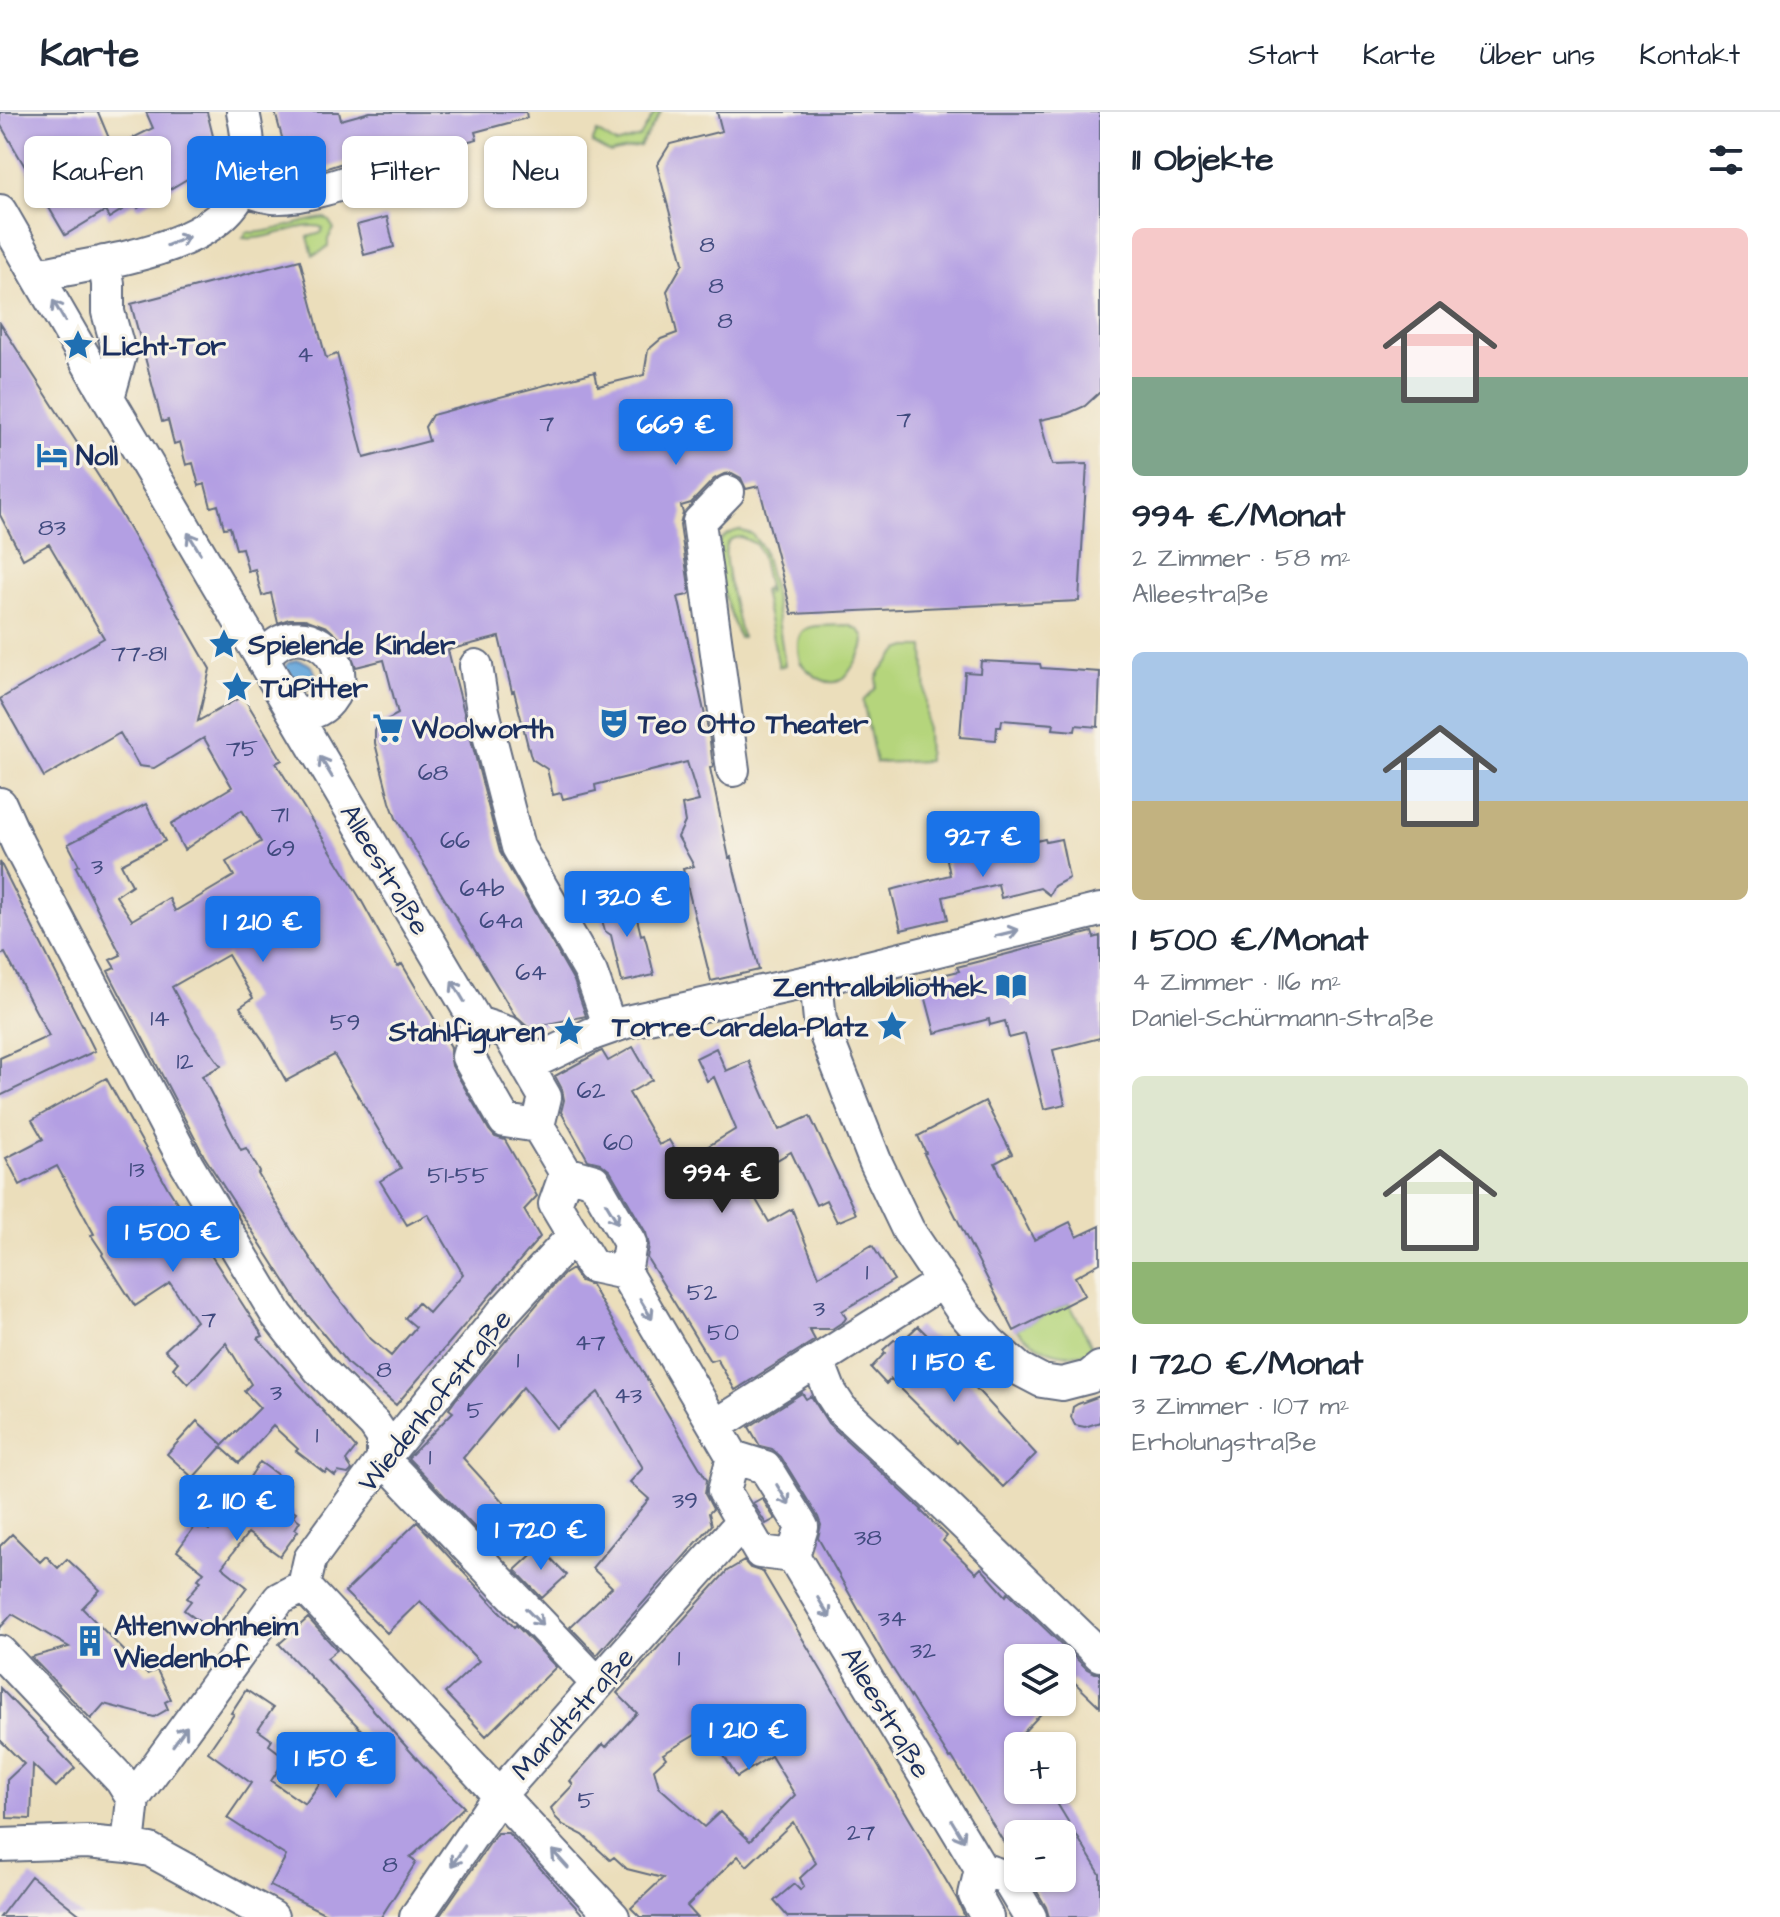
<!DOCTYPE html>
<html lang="de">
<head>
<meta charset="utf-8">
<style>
  body { margin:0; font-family:"Architects Daughter",sans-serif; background:#f6f6f7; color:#1f2937; height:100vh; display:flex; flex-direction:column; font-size:30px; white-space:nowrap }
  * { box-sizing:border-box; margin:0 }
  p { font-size:26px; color:#747a83 }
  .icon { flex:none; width:44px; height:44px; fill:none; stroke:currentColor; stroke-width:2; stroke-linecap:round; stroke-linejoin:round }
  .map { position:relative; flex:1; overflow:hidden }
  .drawer { display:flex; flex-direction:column; background:#fff; width:680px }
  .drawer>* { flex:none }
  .banner { position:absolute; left:24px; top:24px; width:760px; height:72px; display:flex; gap:16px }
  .buttons { position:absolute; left:1004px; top:1532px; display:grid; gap:16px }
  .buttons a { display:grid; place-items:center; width:72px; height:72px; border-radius:12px; background:#fff; box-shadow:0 2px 6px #0004; font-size:40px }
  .price { position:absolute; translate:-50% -68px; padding:0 18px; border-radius:8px; background:#1a73e8; color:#fff; font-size:26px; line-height:52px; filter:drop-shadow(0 2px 4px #0008) }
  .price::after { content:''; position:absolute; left:50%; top:48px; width:24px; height:18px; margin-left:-12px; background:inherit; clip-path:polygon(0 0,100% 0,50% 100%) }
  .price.selected { background:#222; color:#fff }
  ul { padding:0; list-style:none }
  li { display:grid; align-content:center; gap:16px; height:424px; padding:0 32px }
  li span { display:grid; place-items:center; height:248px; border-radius:12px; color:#555 }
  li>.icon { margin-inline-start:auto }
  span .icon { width:144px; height:144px; fill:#fffc; stroke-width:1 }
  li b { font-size:34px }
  h2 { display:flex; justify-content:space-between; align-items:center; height:96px; padding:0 32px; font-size:34px }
  .chip { padding:0 28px; border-radius:12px; background:#fff; box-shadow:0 2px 6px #0004; font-size:28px; line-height:72px }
  .chip.selected { background:#1a73e8; color:#fff }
  header { display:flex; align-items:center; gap:48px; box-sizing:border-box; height:112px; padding:0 40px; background:#fff; border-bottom:2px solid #e0e1e3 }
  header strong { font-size:38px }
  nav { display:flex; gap:44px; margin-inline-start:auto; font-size:28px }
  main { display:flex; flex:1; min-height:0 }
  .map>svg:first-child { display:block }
  .green { fill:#b5d57c; stroke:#68826d; stroke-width:2 }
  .water { fill:#69a8db; stroke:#426c9c; stroke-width:2 }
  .building { fill:#b39fe3; fill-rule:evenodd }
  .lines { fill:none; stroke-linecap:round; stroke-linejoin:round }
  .minor-casing { stroke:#646c7f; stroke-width:36 }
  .minor { stroke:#fff; stroke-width:32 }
  .oneway { stroke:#8d97ae }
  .labels { text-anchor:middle; stroke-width:6; stroke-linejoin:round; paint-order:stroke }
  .number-label { font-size:24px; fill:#414b7f }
  .poi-label { font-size:28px; font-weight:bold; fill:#1b2f5e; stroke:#f7f3e8; text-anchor:start }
  .street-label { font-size:28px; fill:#1b2f5e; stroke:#f7f3e8 }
</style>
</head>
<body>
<header>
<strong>Karte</strong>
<nav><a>Start</a><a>Karte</a><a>Über uns</a><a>Kontakt</a></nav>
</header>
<main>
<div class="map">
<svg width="1100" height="1805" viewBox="0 0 1100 1805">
  <rect width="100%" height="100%" fill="#f7f3e8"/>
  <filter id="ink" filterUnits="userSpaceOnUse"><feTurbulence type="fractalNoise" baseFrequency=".0125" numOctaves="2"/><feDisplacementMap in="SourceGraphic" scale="16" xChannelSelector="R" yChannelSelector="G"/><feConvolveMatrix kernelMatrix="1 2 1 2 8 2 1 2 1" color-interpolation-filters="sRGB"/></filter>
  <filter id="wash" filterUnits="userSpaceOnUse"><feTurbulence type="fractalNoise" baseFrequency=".006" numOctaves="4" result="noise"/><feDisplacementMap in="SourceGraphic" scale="32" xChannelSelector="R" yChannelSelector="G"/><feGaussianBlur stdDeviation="1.8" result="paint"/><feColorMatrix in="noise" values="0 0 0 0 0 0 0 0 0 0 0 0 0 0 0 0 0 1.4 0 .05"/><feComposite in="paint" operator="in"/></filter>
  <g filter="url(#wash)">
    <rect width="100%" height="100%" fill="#ebdebb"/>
    <path class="green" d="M655,0H661L640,34L610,41L592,31L597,20L616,32L640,25Z
      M325,106L329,109L334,117L328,127V134L321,140L313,143L308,125L321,121L323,116C305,107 269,130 243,126L247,120C269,123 300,108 325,106Z
      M739,418L752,422L763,437L773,475L785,553L779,555L763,479L766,476L767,481L769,480L761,442L756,432L741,425C734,425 729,427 726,435C722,449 738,508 742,525L739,526C732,505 709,450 718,432C722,424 731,420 739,418Z
      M847,513C873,520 864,538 853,554C850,558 848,562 845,565C830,579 810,562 800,550C790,507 815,515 847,513Z
      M908,535H924L928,649L876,651L863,589L876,576L877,566L881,558L899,538Z
      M1069,1191L1092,1234L1090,1240C1061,1248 1037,1237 1016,1217Z"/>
    <path class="water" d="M296,548C324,550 321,583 293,580L283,558L288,551Z"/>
    <g id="blocks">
      <path class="building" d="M0,0H98L113,36L153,16L146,0H207L219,48L138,96L135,90L109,106L105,99L65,123L0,12Z
        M275,0H339L341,8L370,0H526L527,6L475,20L477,27L394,48L391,42L373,41L321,58L293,65Z
        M717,0H1100V280L1085,294L1067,302L1040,308L1052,353L1087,352L1079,489L792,502L759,374L746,377L741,366L732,361L724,362L714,367L691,391L681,394L683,401L680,413L690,481L688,483L678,485L709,621L713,655L710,656L729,746L731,745L759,858L711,869L683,757L694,754L678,725L685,710L682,693L699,689L687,650L595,673L596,679L563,687L561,681L553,683L547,657L532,647L530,642L514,579L512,580L499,525L448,538L500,740L574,869L586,904L529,916L515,904L396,706L390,690L375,631V619L379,612L398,602L384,548L356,555L348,534L327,515L305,507H289L278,511L271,481L262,484L255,457L248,459L242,436L236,437L230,415L224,416L218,393L211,395L205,372L199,374L193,351L186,353L180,330L174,332L168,308L162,310L131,192L300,148L326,246L337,242L364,346L429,329L425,315L432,303L595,260L598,274L644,263L648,238L661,227L677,221L667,179L683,151L657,53L670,32L722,19Z
        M387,105L394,135L364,143L357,113Z
        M0,211L101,368L210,557L198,609L243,584L282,648L276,651L360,786L398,855L402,852L451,935L450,941L452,954L489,1018L495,1025L505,1028L537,1084L524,1098L540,1125L396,1293L348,1252L301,1195L204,1044L108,859L115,856L110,848L121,843L76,755L79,753L68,732L146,692L165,729L121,752L132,773L116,784L132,808L169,786L175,799L234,764L226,750L261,730L242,698L184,738L171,712L232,675L204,626L154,656L139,654L120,621L44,665L0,587L104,526L49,432L23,447L0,403ZM228,843L253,886L240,895L265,931L286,969L334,943L401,1056L380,1069L407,1113L428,1102L463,1162L429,1201L418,1191L405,1206L416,1215L391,1244L371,1227L331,1177L292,1119L258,1062L260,1060L246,1036L241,1038L202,964L221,954L194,917L172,875Z
        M981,549L1040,552L1041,556L1100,560L1098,615L1076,613L1075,619L1053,617L1054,612L1002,608L1001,615H997L996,628L960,625L965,560L980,561Z
        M1045,727L1046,730L1061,727L1069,766L1054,774L1049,783L1040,776L1001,786L998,772L943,785L948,807L901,818L891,778L950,763L946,743L957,740L962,732L978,740L984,738L985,741Z
        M0,750L95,939L0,984V946L49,924L5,841L0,843Z
        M626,786L633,790L641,823L644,822L647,832L654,863L622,870L611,823L605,819L598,793Z
        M1092,820L1094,826L1100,824V926L1053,938L1065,992L1044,997L1025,922L1009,926L1005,909L990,913L989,907L935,921L921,868L959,859L957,855Z
        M633,935L652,968L629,981L659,1033L669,1028L682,1050L736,1017L714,965L707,969L696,946L716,936L726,959L749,949L779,1018L810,1004L856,1102L837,1110L826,1088L816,1093L791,1040L744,1067L769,1110L792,1097L819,1164L872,1133L894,1168L842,1199L846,1206L844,1209L832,1217H809L815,1228L735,1278L717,1247L710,1249L647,1146L649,1133L646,1121L610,1059L600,1051L588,1048L561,1000L564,988L562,977L555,964L599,940L602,939L608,949Z
        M106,966L169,1078L263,1224L258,1226L356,1336L346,1349L352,1358L348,1362L338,1360L335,1364L327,1358L325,1361L296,1339L298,1337L273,1314L239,1351L221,1335L193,1366L167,1342L197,1309L223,1333L221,1335L260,1296L244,1279L251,1272L226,1231L188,1272L173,1256L178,1250L165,1238L196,1209L170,1171L135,1194L102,1143L103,1141L91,1123L94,1122L57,1054L20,1073L6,1046L43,1027L32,1008Z
        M985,989L1012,1042L995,1051L1034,1128L1070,1110L1077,1125L1100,1114V1151L1075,1165L1085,1183L1014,1219L924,1042L926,1041L918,1024Z
        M572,1157L580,1169L591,1173L707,1368L705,1382L713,1397L709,1401L712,1413L597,1543L570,1515L612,1475L592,1456L649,1387L630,1370L643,1356L598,1280L556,1316L523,1275L463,1346L504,1391L476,1417L408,1346L453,1300L449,1297L456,1287L550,1177L564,1162Z
        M918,1214L927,1223L934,1225L944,1235L942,1238L952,1250L1036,1342L1003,1375L958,1329L956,1331L891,1267L886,1272L871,1256L885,1241L883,1238L894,1228L899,1229L901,1227L903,1228Z
        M802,1281L806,1287L811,1284L828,1311L922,1398L921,1399L947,1424L943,1429L976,1461L981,1456L1006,1484L1008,1481L1087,1557L1095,1561H1100V1595L1072,1568L1062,1579V1546H1018V1590H1052L1021,1623L1031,1634H1018V1678H1049L1100,1762V1805H1049L1046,1795L1029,1766H1062V1722H1018V1752L1015,1749L952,1645L950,1647L884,1543L818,1426L821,1413L818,1405L781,1345L772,1337L760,1334L749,1315Z
        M1100,1284V1310L1085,1315L1075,1313L1071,1305L1073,1295L1078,1292Z
        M260,1350L290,1372L278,1388L296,1400L293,1404L300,1409L295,1417L298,1419L280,1444L248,1421L222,1455L247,1475L213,1520L184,1498L191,1489L187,1486L201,1469L198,1467L204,1460L177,1439L198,1410L209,1418L214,1412L217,1414Z
        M762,1386L775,1407L766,1412L753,1391Z
        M417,1410L514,1515L516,1513L556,1555L486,1624L445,1581L479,1549L420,1489L387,1521L345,1480Z
        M12,1422L40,1450L46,1444L58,1456L67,1447L100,1478L82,1496L147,1562L157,1558L171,1587L165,1590L168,1597L154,1605L104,1592L91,1607L31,1545L69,1535L12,1502L0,1516V1434Z
        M540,1435L567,1463L542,1486L515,1458Z
        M744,1449L750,1456L763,1460L957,1787L965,1805H788L774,1789L794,1772L800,1778L804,1774L800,1766L816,1751L793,1710L747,1754L738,1744L687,1794L697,1805H640L631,1796L663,1766L627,1757L614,1745L610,1748L583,1723L563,1713L555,1705L551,1696L573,1673L570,1669L603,1632L606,1635L637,1601L617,1581L727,1459ZM707,1616L737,1665L771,1644L795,1683L750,1729L720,1700L704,1715L659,1675L654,1657L666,1646L663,1642Z
        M308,1506L337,1538L327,1546L437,1669L464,1695L410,1746L416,1750L413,1755L381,1805H332L270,1774L286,1744L227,1706L251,1671L208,1640L234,1602L231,1601L246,1578L273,1596L258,1618L272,1628L269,1633L286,1646L271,1669L305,1692L332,1654L336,1657L369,1626L279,1532Z
        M0,1576L49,1627L48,1628L75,1656L56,1675L33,1653L31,1707L7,1706V1668L24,1652L0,1628Z
        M497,1721H508L585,1805H439Z
        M31,1764L83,1805H0Z"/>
    </g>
  </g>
  <g filter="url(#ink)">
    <use href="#blocks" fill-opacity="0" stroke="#646c7f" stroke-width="2"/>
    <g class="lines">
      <defs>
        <path id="minor" d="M242,76C252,80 262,84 273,85C302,87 351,69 379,59
          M0,99L108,286L477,911L508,921L545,985L538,1014L566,1061L555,1092L592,1154L625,1161L733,1345L724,1379L760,1440L793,1444L981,1757L975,1783L987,1805
          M104,150L108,172V200L120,243L108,286
          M37,161H48C110,148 239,136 248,55C250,36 247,18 243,0
          M728,380L699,410L733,658
          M263,549C291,495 364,545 329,589C321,599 308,603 295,602
          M476,554L483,599L518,735L591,861L610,915
          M0,692L18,732L187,1053L277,1203L319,1257L374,1312L383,1325V1347L598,1572
          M816,868L820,908L875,1049L908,1118L963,1200L990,1231L1019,1257L1042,1269L1062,1272L1089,1265L1100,1256
          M477,911L468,945L505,1009L538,1014
          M527,953L592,922L626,910L816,868L1100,798
          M566,1061L594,1069L630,1131L625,1161
          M818,1249L830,1280L841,1297L933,1382L1100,1543
          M715,1314L942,1170
          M733,1345L765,1355L802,1415L793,1444
          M304,1474L613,1805
          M304,1474L310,1447L383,1347L505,1198L574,1123
          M0,1540L121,1668L133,1687
          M0,1733L87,1730L128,1734L150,1738L272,1805
          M128,1734L133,1687L279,1487L304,1474
          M981,1757L1006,1765L1030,1805
          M416,1805L500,1682L742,1410"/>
      </defs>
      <use href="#minor" class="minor-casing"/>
      <use href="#minor" class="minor"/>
    </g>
    <defs><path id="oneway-shaft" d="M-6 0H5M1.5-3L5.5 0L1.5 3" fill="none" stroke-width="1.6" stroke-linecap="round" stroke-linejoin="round" transform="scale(2)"/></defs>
    <g class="oneway">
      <use href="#oneway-shaft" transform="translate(178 129) rotate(-22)"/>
      <use href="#oneway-shaft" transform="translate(59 199) rotate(-120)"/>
      <use href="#oneway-shaft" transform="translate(194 431) rotate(-121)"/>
      <use href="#oneway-shaft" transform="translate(326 655) rotate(-121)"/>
      <use href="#oneway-shaft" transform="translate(1007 821) rotate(-14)"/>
      <use href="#oneway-shaft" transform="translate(458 879) rotate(-121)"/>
      <use href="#oneway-shaft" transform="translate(612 1101) rotate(59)"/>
      <use href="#oneway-shaft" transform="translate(646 1197) rotate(59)"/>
      <use href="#oneway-shaft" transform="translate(783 1383) rotate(59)"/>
      <use href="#oneway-shaft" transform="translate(824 1496) rotate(59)"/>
      <use href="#oneway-shaft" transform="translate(534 1505) rotate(46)"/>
      <use href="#oneway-shaft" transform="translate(180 1624) rotate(-54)"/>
      <use href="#oneway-shaft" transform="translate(958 1719) rotate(59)"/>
      <use href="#oneway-shaft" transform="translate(458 1744) rotate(124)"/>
      <use href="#oneway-shaft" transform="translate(560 1747) rotate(-132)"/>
    </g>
  </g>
  <defs>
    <symbol id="sight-bare" viewBox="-9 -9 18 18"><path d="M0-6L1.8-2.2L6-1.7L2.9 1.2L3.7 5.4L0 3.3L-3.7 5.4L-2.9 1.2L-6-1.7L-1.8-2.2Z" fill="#1f6fb2" stroke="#f7f3e8" stroke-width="2.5" paint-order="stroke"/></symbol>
    <symbol id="hotel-bare" viewBox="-9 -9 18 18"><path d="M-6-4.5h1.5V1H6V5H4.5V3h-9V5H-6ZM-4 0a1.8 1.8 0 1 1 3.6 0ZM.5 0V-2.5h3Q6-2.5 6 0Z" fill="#1f6fb2" stroke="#f7f3e8" stroke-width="2.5" paint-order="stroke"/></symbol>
    <symbol id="theatre-bare" viewBox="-9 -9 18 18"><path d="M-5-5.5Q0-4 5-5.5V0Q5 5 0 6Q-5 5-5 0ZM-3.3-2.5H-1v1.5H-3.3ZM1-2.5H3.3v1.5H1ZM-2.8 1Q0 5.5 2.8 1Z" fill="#1f6fb2" stroke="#f7f3e8" stroke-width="2.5" paint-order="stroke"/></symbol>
    <symbol id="supermarket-bare" viewBox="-9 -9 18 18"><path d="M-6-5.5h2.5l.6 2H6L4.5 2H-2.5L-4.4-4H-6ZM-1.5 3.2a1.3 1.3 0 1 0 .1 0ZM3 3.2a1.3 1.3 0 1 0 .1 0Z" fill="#1f6fb2" stroke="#f7f3e8" stroke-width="2.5" paint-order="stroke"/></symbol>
    <symbol id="library-bare" viewBox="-9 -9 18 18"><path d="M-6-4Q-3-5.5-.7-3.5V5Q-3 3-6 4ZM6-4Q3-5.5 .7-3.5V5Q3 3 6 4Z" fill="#1f6fb2" stroke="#f7f3e8" stroke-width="2.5" paint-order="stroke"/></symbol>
    <symbol id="building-bare" viewBox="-9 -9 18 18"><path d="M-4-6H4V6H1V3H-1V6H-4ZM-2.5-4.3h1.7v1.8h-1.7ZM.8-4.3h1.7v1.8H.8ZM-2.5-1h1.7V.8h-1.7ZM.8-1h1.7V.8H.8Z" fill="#1f6fb2" stroke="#f7f3e8" stroke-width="2.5" paint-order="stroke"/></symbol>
  </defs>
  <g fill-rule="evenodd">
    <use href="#sight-bare" x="56" y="211" width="44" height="44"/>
    <use href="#hotel-bare" x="30" y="321" width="44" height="44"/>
    <use href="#sight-bare" x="202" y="510" width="44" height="44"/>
    <use href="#sight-bare" x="215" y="553" width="44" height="44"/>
    <use href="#theatre-bare" x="592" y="589" width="44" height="44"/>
    <use href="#supermarket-bare" x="366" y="594" width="44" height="44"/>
    <use href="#library-bare" x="989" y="852" width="44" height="44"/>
    <use href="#sight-bare" x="870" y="892" width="44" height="44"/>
    <use href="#sight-bare" x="547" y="897" width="44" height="44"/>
    <use href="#building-bare" x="68" y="1507" width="44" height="44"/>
  </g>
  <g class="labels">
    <g class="number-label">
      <text x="707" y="140">8</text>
      <text x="716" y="181">8</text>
      <text x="725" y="216">8</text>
      <text x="305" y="250">4</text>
      <text x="904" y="315">7</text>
      <text x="547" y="319">7</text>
      <text x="52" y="423">83</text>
      <text x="139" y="549">77-81</text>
      <text x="242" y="644">75</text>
      <text x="433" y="668">68</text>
      <text x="280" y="710">71</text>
      <text x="455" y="736">66</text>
      <text x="281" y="744">69</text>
      <text x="97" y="762">3</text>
      <text x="482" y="784">64b</text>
      <text x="501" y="816">64a</text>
      <text x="531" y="868">64</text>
      <text x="160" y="914">14</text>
      <text x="345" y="918">59</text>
      <text x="185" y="957">12</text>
      <text x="591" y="986">62</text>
      <text x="618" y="1038">60</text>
      <text x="137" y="1065">13</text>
      <text x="458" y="1071">51-55</text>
      <text x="867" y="1168">1</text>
      <text x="702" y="1188">52</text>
      <text x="819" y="1204">3</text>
      <text x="209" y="1215">7</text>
      <text x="723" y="1228">50</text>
      <text x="590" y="1238">47</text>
      <text x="518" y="1256">1</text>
      <text x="384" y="1265">8</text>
      <text x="276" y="1288">3</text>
      <text x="628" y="1291">43</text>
      <text x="475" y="1306">5</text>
      <text x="317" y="1331">1</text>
      <text x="430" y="1353">1</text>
      <text x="685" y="1396">39</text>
      <text x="868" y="1433">38</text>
      <text x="892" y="1514">34</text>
      <text x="923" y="1546">32</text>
      <text x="679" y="1554">1</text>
      <text x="586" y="1696">5</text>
      <text x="861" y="1728">27</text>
      <text x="390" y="1760">8</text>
    </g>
    <g class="poi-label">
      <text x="102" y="243">Licht-Tor</text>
      <text x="76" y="353">Noll</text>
      <text x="248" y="542">Spielende Kinder</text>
      <text x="261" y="585">TüPitter</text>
      <text x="638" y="621">Teo Otto Theater</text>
      <text x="412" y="626">Woolworth</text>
      <text x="987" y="884" text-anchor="end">Zentralbibliothek</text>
      <text x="868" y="924" text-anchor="end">Torre-Cardela-Platz</text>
      <text x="545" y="929" text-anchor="end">Stahlfiguren</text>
      <text x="114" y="1523">Altenwohnheim<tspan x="114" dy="32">Wiedenhof</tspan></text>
    </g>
    <g class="street-label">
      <text transform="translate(386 757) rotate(59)" y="10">Alleestraße</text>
      <text transform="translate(434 1288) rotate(-51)" y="10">Wiedenhofstraße</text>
      <text transform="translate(887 1600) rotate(59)" y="10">Alleestraße</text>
      <text transform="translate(572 1601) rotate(-48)" y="10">Mandtstraße</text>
    </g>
  </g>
</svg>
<div class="buttons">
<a><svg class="icon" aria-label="layers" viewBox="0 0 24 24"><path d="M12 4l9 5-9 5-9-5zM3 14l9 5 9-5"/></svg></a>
<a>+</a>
<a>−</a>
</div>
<b class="price" style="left:676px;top:355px">669 €</b>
<b class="price" style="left:983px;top:767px">927 €</b>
<b class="price" style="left:627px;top:827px">1 320 €</b>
<b class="price" style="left:263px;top:852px">1 210 €</b>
<b class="price selected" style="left:722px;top:1103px">994 €</b>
<b class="price" style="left:173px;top:1162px">1 500 €</b>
<b class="price" style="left:954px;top:1292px">1 150 €</b>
<b class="price" style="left:237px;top:1431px">2 110 €</b>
<b class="price" style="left:541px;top:1460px">1 720 €</b>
<b class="price" style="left:749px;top:1660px">1 210 €</b>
<b class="price" style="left:336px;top:1688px">1 150 €</b>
<div class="banner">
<a class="chip">Kaufen</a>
<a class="chip selected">Mieten</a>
<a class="chip">Filter</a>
<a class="chip">Neu</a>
</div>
</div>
<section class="drawer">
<h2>11 Objekte<svg class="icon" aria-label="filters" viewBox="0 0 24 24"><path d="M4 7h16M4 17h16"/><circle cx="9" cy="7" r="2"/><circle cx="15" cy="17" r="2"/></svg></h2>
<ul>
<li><span style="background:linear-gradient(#f6c9c9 60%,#7fa58c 0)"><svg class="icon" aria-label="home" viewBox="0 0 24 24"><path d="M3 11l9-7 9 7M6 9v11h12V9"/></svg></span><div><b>994 €/Monat</b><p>2 Zimmer · 58 m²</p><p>Alleestraße</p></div></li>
<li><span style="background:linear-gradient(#a9c7e8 60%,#c2b280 0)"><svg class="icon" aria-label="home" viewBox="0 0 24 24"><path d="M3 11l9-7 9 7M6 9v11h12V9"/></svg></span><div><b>1 500 €/Monat</b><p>4 Zimmer · 116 m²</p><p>Daniel-Schürmann-Straße</p></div></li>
<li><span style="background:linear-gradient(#dfe7d0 75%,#8fb573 0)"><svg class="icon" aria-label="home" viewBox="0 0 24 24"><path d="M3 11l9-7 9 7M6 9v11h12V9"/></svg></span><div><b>1 720 €/Monat</b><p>3 Zimmer · 107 m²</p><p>Erholungstraße</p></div></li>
</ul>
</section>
</main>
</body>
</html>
